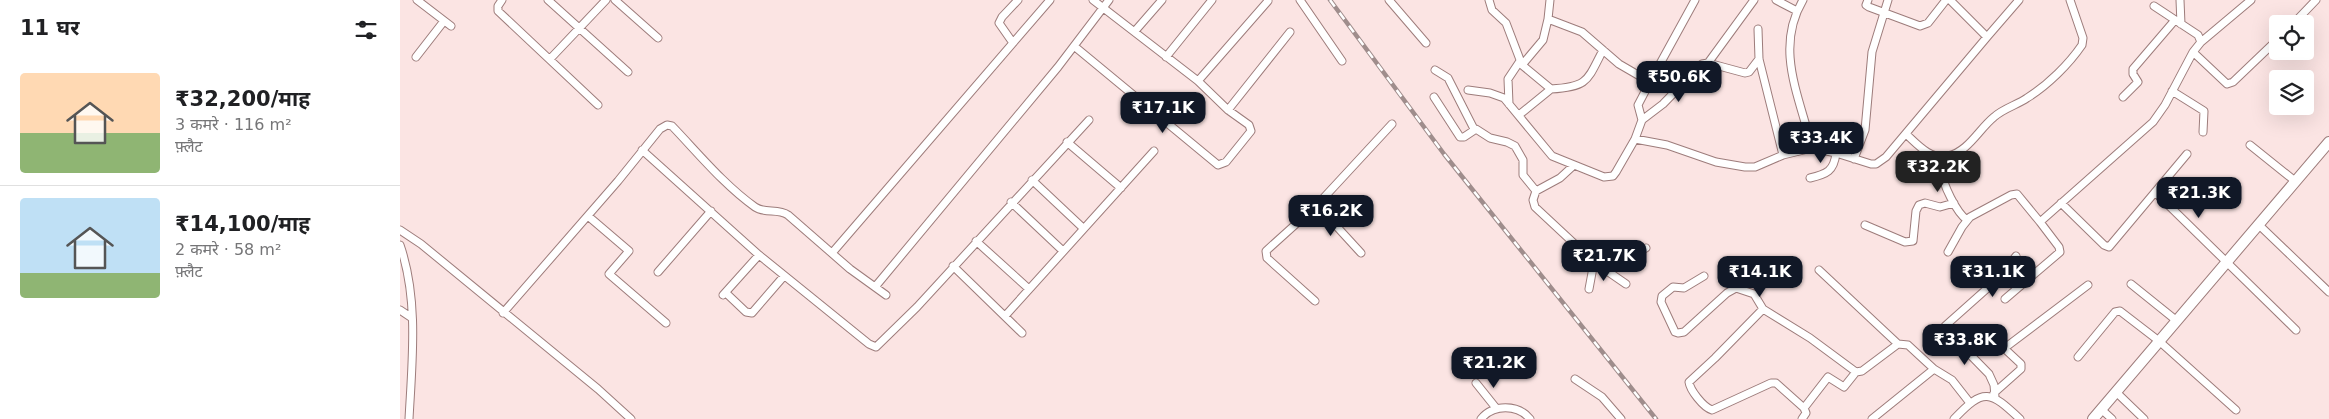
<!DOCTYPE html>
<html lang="hi">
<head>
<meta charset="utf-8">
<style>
  body { margin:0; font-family:"DejaVu Sans","Noto Sans Devanagari",sans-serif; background:#f2f2f2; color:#202124; height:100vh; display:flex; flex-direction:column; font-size:19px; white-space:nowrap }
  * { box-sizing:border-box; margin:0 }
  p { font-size:16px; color:#757577 }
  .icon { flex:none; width:28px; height:28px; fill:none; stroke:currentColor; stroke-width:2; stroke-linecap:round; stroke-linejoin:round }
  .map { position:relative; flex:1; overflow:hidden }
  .details { display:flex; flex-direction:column; background:#fff; width:400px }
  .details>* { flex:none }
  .buttons { position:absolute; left:1869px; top:15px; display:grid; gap:10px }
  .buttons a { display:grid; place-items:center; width:45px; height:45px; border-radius:5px; background:#fff; box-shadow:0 5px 20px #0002; font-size:25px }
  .price { position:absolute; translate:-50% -42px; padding:0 11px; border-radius:10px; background:#111827; color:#fff; font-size:16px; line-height:32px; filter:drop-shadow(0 1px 2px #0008) }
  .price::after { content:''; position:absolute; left:50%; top:30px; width:15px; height:11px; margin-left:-8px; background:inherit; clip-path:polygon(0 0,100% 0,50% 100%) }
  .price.current { background:#222; color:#fff }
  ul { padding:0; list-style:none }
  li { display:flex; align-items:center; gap:15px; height:125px; padding:0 20px }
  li+li { border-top:1px solid #e0e0e0 }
  li span { display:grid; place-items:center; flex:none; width:140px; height:100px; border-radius:5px; color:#555 }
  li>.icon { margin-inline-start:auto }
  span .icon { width:60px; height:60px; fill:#fffc; stroke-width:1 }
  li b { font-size:21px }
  h2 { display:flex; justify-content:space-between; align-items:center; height:60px; padding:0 20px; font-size:21px }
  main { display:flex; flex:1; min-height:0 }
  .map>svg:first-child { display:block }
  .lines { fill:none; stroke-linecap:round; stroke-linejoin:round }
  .minor-casing { stroke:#9d7c7b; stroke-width:9 }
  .secondary-casing { stroke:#9d7c7b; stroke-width:12 }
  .minor { stroke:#fff; stroke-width:7 }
  .secondary { stroke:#fff; stroke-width:10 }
  .rail-casing { stroke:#9f8d8c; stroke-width:4.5 }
  .rail { stroke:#fff; stroke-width:2.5; stroke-dasharray:8; stroke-linecap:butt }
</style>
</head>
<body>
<main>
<section class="details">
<h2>11 घर<svg class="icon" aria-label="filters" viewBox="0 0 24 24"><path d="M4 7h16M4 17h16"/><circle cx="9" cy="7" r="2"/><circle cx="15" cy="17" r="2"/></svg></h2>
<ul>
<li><span style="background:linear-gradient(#ffd9b3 60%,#8fb573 0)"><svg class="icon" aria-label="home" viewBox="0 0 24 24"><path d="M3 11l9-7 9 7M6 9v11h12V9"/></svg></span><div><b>₹32,200/माह</b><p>3 कमरे · 116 m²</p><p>फ़्लैट</p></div></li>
<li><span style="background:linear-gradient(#bfe0f5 75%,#8fb573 0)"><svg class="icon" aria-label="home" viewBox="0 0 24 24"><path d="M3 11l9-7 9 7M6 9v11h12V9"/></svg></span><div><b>₹14,100/माह</b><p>2 कमरे · 58 m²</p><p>फ़्लैट</p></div></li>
</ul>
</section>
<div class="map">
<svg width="1929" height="419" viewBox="0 0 1929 419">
  <rect width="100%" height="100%" fill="#fbe4e3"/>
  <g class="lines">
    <defs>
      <path id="minor" d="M17,0L51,26
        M102,0L98,6V11L198,105
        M148,0L228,72
        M215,0L258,38
        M900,0L942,61
        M989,0L1026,43
        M1089,0L1092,10L1106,23L1122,65L1151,89L1119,115
        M1376,0L1397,11
        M1468,0L1466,5L1469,7L1520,26L1528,23L1546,0
        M1780,0L1781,24
        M1754,6L1798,35L1801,42L1793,52L1827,84L1833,82L1878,39
        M1148,19L1150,0
        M1893,24L1916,0
        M1358,29L1359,59L1383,155
        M735,31L762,0
        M1587,37L1619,0
        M1801,42L1851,0
        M613,43L599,23L602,17L618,0
        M674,46L818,165L826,162L851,131L849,125L828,110L798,81L693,0
        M16,57L44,21
        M766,57L812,0
        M150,59L206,0
        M1308,63L1354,0
        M1122,65L1143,40L1148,19L1182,32L1219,64L1250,82L1238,105L1242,120L1235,139
        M1035,70L1048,78L1074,129
        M798,81L868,1
        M1250,82L1295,0
        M1151,89C1188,87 1187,81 1203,50
        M1068,90L1090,93L1104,98L1152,156L1204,177L1213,176L1216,172L1235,139L1267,145L1316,162L1345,167H1355L1383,155L1412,148C1400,97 1374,49 1403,0
        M1772,91L1804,111L1803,132
        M1034,97L1060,137H1064L1076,129L1090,138L1107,142L1115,146L1123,160V175L1136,191L1160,178L1173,166
        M1723,97L1738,82L1733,74V69L1775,20
        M1109,104L1108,79L1120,61
        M828,110L890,32
        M1242,120L1263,104L1302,64L1308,63L1345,73L1349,72L1359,59
        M1506,134C1517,144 1530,160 1548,156C1568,152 1579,129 1594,117C1604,108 1617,105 1627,98C1648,85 1669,64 1682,45L1683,38L1670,0
        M667,142L721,188
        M1850,145L1895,181
        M1412,148L1436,153L1471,164H1476L1486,157L1587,37L1550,0
        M242,150L359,255L469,344L476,347L517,307L689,120
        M1547,157C1545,161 1542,166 1542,171C1542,184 1557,213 1567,220
        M1454,159L1465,130L1472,52L1488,0
        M1410,178C1427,174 1434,171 1436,153
        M632,180L683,228
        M1136,191L1133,200L1135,207L1194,262L1189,289
        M1755,192L1896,330
        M611,202L663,251
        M1661,203L1704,245L1709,247L1787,154
        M917,205L961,253
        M188,216L229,251L209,274L266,323
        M1858,224L1929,292
        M1465,225L1505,242L1513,241L1516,211L1519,205L1525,203L1540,207L1554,203
        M0,230L21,244L198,389L231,419
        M576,241L629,289
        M0,245C19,300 12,362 9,419
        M1548,252L1562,227L1570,217L1611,195L1617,194L1640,222
        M432,253L650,0
        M1194,262L1226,284
        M553,266L622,333
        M1419,270L1498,344L1508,345L1534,369L1552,380L1570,403
        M258,272L311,211
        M1210,273L1222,259L1246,248
        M1304,276L1284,288L1273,287L1262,296L1261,302L1275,332L1278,333L1284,332L1327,293L1336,288L1354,294L1363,309
        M1731,284L1777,321
        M475,287L658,67L709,0
        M326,293L346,312L352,313L384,276
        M323,295L359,255
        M1605,299L1660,252L1659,247L1640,222L1753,122L1765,105L1793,52
        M915,301L867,258L866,251L917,205L992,124
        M0,310L12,318
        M103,313L218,181L260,129L267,125L272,126C298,153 324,185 355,207C365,214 378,208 388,215L450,269L486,295
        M605,316L754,151
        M1678,357L1715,312L1720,311L1759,341L1836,410
        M1175,379L1202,397L1221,419
        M1076,383L1096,408
        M1716,392L1744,419
        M1594,393L1621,369V364L1606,350V347L1688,285
        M1595,397L1594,385L1589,374L1547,331L1545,326L1600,277L1616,256
        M1404,408L1428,377L1444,387L1456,372
        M1701,409L1712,419
        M1081,419C1093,404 1118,404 1130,419
        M1402,419L1406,413L1404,408L1376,383H1371L1312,410C1303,407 1290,390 1289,382L1315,358L1363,309L1410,338L1456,372L1462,371L1498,344
        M1472,419L1534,369
        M1554,419C1584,387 1590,391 1620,419"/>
      <path id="secondary" d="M1693,419L1929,142"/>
    </defs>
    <use href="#minor" class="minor-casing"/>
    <use href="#secondary" class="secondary-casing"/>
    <use href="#minor" class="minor"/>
    <use href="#secondary" class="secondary"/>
    <defs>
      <path id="rail" d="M930,0L1044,154L1256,419"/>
    </defs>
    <use href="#rail" class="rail-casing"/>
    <use href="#rail" class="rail"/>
  </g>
</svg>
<div class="buttons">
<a><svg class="icon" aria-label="locate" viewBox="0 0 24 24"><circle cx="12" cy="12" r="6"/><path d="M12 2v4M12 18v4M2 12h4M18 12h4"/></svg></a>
<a><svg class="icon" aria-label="layers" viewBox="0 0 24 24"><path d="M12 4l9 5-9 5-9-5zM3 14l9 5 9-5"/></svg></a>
</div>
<b class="price" style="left:1279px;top:103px">₹50.6K</b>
<b class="price" style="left:763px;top:134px">₹17.1K</b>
<b class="price" style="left:1421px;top:164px">₹33.4K</b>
<b class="price current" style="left:1538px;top:193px">₹32.2K</b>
<b class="price" style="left:1799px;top:219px">₹21.3K</b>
<b class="price" style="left:931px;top:237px">₹16.2K</b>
<b class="price" style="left:1204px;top:282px">₹21.7K</b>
<b class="price" style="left:1360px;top:298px">₹14.1K</b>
<b class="price" style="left:1593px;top:298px">₹31.1K</b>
<b class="price" style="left:1565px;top:366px">₹33.8K</b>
<b class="price" style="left:1094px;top:389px">₹21.2K</b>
</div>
</main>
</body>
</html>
